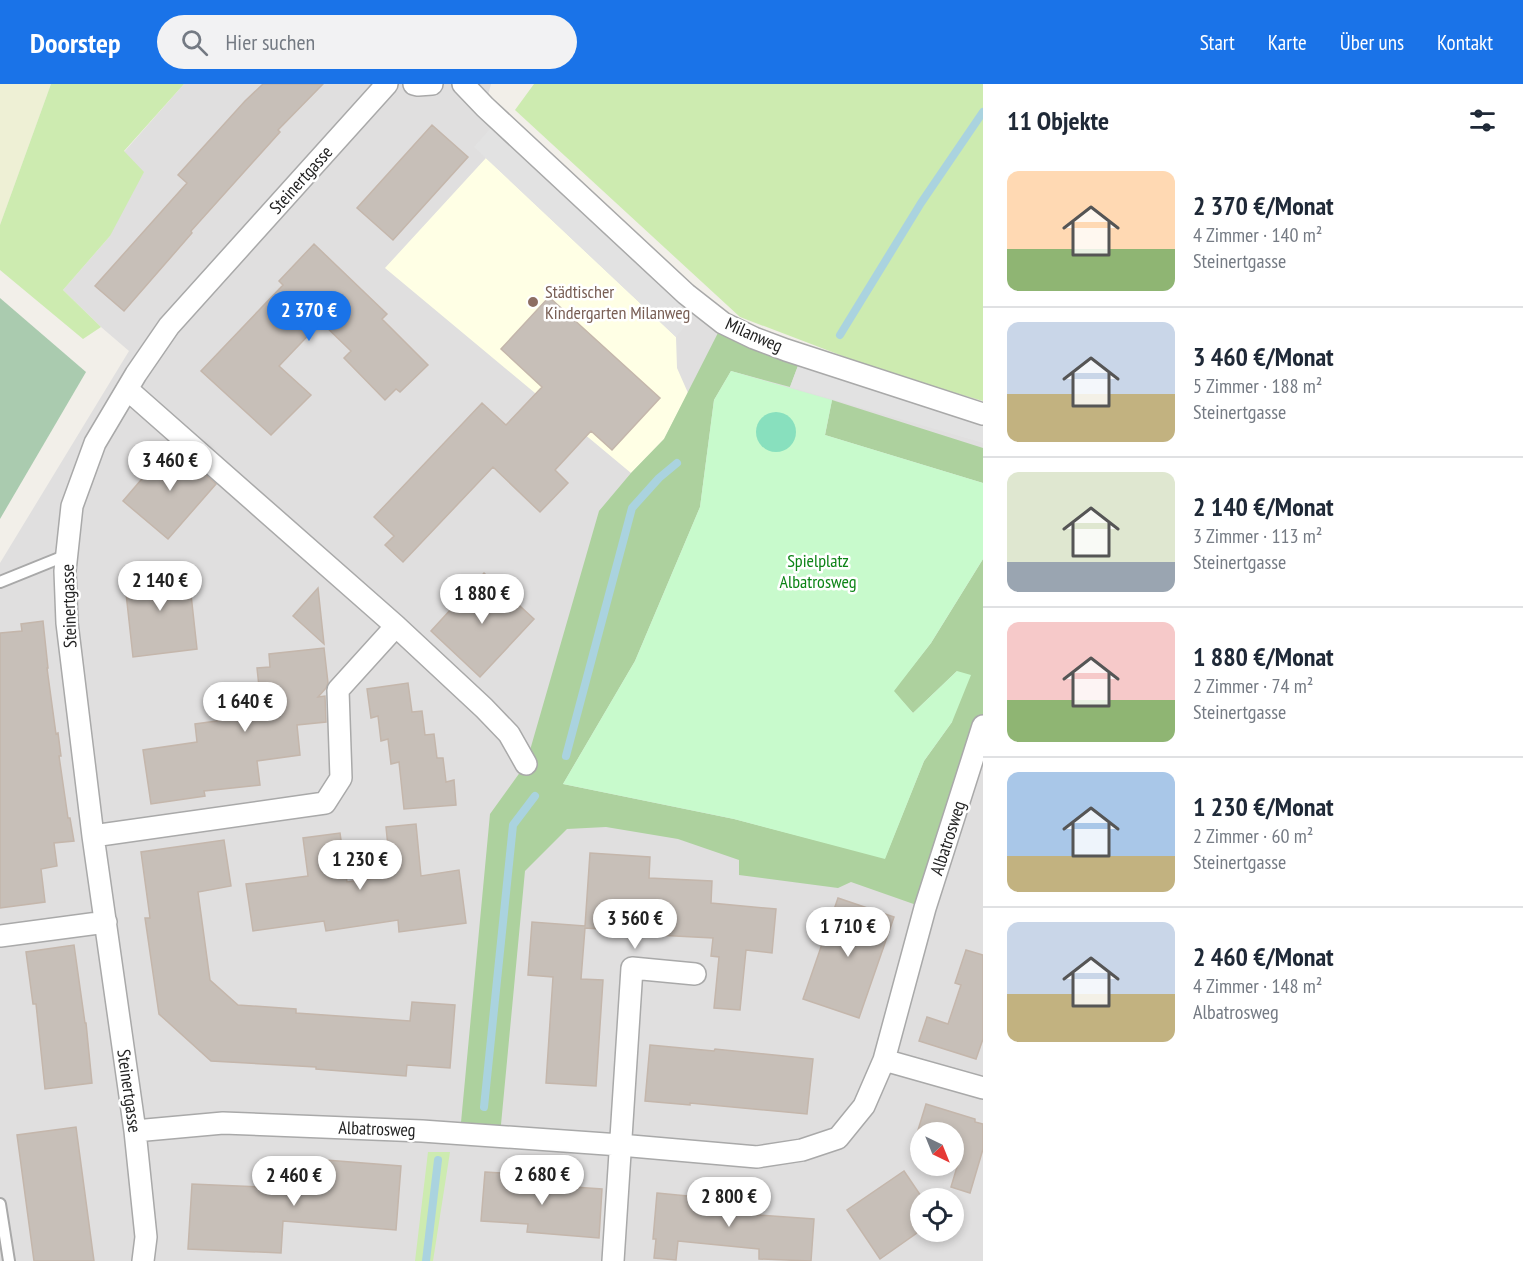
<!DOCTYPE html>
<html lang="de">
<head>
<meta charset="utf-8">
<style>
  body { margin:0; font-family:"PT Sans Narrow",sans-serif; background:#f2f2f3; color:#1f2937; height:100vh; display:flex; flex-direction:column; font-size:22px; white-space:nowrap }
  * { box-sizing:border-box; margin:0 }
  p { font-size:20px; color:#747a83 }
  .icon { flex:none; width:33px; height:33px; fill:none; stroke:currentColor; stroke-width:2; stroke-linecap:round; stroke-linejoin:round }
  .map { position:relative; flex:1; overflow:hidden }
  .panel { display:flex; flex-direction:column; background:#fff; width:540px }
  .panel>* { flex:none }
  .needle { width:39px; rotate:137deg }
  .controls { position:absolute; left:910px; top:1038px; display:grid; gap:12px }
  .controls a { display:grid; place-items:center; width:54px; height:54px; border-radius:50%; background:#fff; box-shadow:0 3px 9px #0003; font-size:30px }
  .price { position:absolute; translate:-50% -51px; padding:0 14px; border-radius:21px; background:#fff; color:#222; font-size:20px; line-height:39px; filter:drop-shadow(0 2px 3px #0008) }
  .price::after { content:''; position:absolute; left:50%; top:36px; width:18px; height:14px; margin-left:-9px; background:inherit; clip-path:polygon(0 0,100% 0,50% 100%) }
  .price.selected { background:#1a73e8; color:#fff }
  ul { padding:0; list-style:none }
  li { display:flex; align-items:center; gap:18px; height:150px; padding:0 24px }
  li+li { border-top:2px solid #e0e1e3 }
  li span { display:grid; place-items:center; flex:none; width:168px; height:120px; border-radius:12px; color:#555 }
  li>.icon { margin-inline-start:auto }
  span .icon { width:72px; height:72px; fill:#fffc; stroke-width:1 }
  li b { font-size:26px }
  h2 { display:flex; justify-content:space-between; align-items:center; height:72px; padding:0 24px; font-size:26px }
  header { display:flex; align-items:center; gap:36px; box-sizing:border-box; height:84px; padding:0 30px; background:#1a73e8; color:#fff }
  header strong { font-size:28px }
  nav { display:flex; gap:33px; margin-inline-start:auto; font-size:21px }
  .search { width:420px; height:54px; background:#f2f2f3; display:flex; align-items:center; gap:15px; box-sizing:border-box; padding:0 21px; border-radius:33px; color:#747a83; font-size:22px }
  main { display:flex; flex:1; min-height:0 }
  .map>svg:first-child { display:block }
  .residential { fill:#e0dfdf; fill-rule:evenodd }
  .education { fill:#ffffe5 }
  .farmland { fill:#eef0d5 }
  .grass { fill:#cdebb0 }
  .forest { fill:#add19e }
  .cemetery { fill:#aacbaf }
  .park { fill:#c8facc }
  .pitch { fill:#88e0be }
  .parking { fill:#e2e2e2 }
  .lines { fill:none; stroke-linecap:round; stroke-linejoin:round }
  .stream { stroke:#aad3df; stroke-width:8 }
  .building { fill:#c7bfb8; stroke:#c4b6ab; stroke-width:1.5 }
  .lane-casing { stroke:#a9a9a9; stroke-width:14 }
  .street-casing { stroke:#a9a9a9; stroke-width:24 }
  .lane { stroke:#fff; stroke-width:10 }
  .street { stroke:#fff; stroke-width:21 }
  .education-dot { fill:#8d6e63; stroke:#fff; stroke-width:2 }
  .labels { text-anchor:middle; stroke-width:5; stroke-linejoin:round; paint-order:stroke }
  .street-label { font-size:18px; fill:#222; stroke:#fff }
  .education-label { font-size:18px; fill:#785e54; stroke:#fff; text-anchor:start }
  .park-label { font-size:18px; fill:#0c8416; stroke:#fff }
</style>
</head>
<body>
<header>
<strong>Doorstep</strong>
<div class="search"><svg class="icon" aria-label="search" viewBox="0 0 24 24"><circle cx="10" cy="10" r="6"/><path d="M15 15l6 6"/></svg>Hier suchen</div>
<nav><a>Start</a><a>Karte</a><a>Über uns</a><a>Kontakt</a></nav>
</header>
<main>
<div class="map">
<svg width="983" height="1177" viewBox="0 0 983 1177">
  <rect width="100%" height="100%" fill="#f2efe9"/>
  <path class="residential" d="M184,0H491L485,23L723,239L983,330V1177H0V479L129,267L101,243L63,206L110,152L124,68ZM921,1048H954V1082H921ZM921,1114H954V1148H921Z"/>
  <path class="education" d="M486,74L676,253L677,284L688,309L664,355L631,389L385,184Z"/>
  <path class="farmland" d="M0,0H51L0,141Z"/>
  <path class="grass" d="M51,0H184L124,67L144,88L110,152L63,206L101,243L83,255L0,186V141Z
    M534,0H983V317L895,292L740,233L515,26Z
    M428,1068H450L433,1177H415Z"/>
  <path class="forest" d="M723,239L802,271L790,303L731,287L714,316L700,423L635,577L563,700L734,735L885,774L924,677L952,638L957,587L913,629L893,607L931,559L983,475V642L925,824L851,798L838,804L739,791V776L678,755L606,743L567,745L525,787L500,1051L460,1049L490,730L526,680L599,427L631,389L664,355Z
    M832,316L983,364V399L825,351Z"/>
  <path class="cemetery" d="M0,214L86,288L0,435Z"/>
  <path class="park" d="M731,287L832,316L825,351L983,399V475L931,559L894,607L913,629L957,587L971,591L952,638L924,677L885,775L734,735L563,700L635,577L700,423L714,316Z"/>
  <path class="pitch" d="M756 348a20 20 0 1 1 40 0a20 20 0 1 1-40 0Z"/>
  <path class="parking" d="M499,35L702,222L676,253L474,63Z
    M802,271L983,330V359L790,303Z"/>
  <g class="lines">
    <path class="stream" d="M840,251L921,119L983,28
      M566,672L632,424L659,394L677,379
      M484,1023L513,741L535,712
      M426,1177L438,1076"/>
  </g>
  <path class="building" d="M263,0H323L278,46L280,48L191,147L192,149L124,227L95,202L187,99L178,91L245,17Z
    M432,41L468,73L393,156L357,124Z
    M314,160L387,230L382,235L428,281L400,308L396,305L385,316L344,274L351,267L321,238L279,282L311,311L271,351L201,287L283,201L279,197Z
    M549,213L660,314L612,366L591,347L555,386L568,399L540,428L493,383L403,478L385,461L394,452L374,433L482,319L506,341L542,303L501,265Z
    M171,361L216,400L168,455L123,417Z
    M188,483L197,565L133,573L124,491Z
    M484,489L534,535L480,593L431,547Z
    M318,504L324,560L293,532Z
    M43,537L48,584H47L56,650L58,649L61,672H59L68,734H70L74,757L54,759L57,782L41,785L45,818L0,824V549L22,547L21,540Z
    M324,564L328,599L326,604L318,613L325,612L326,638L297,641L300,671L257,677L260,701L204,707L205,712L151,720L143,666L197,658L195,640L262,631L257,584L270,583L269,570Z
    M408,599L412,628L422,627L425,651L434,650L437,674H443L446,698L454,696L456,721L404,725L399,678L391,680L388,655L381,657L378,632L371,634L367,605Z
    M416,740L421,792L459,786L466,839L399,848L398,836L326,847L324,837L253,847L246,800L308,792L303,754L340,749L347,798L391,792L386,743Z
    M224,756L231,802L198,808L210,896L238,921L296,925V929L410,937L412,918L455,921L450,984L407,981L406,992L316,985V983L211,977L159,930L145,834H150L141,768Z
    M590,769L650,773L649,794L712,797L711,819L776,825L772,869L746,866L740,926L714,924L719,873L711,872L713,854L657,851L658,849L585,844L581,895L603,896L596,1002L546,999L553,893L528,891L532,838L585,842Z
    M838,814L894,833L859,934L803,915Z
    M74,861L85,939H86L92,999L45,1005L36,920H33L26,868Z
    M966,866L983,871V955L976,975L919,957L927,933L948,940L961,901L955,899Z
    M650,961L714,967L715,965L813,975L807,1030L690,1019V1021L645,1017Z
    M926,1020L975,1035V1038L983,1040V1065L970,1109L951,1103L957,1083L954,1082V1048H921V1072L911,1069Z
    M76,1043L94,1177H34L17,1051Z
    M313,1075L401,1082L396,1146L283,1137L281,1169L188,1165L192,1100L311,1105Z
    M904,1087L921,1112V1146L880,1175L847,1126Z
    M485,1088L532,1091L531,1100L602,1105L599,1154L527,1148L528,1140L481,1137Z
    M657,1109L759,1119L758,1131L814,1135L811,1177L759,1175V1165L678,1157L676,1176L654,1174L656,1155H653Z"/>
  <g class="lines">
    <defs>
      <path id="lane" d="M0,498L67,471
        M0,1120L9,1177"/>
      <path id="street" d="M414,0L418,1L432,0
        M463,0L485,23L686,210L723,239L754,254L786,266L983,330
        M127,305L396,542L484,624L509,650L526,680
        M93,752L325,719L341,694L338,606L396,542
        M0,852L106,838
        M884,976L983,1004
        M135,1047L223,1039L422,1047L620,1061L757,1073L802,1066L838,1054L864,1022L884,976L925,824L983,642
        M143,1177L146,1153L135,1047L93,752L67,539L65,487L72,422L95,359L136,290L169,242L387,0
        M613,1177L632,884L695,890"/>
    </defs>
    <use href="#lane" class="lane-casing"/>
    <use href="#street" class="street-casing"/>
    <use href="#lane" class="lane"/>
    <use href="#street" class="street"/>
  </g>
  <circle class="education-dot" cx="533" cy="218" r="6"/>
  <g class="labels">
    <g class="street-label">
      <text transform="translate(301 96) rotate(-48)" y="6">Steinertgasse</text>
      <text transform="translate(754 251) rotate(24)" y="6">Milanweg</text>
      <text transform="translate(69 522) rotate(-92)" y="6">Steinertgasse</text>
      <text transform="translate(948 754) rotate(-72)" y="6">Albatrosweg</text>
      <text transform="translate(129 1007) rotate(82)" y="6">Steinertgasse</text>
      <text transform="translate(377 1045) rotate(2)" y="6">Albatrosweg</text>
    </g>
    <g class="education-label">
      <text x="545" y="214">Städtischer<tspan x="545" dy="21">Kindergarten Milanweg</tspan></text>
    </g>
    <g class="park-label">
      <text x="818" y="483">Spielplatz<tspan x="818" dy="21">Albatrosweg</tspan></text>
    </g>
  </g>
</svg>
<div class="controls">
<a><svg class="needle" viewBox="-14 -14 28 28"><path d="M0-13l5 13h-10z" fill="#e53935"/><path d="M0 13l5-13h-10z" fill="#747a83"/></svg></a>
<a><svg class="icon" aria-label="locate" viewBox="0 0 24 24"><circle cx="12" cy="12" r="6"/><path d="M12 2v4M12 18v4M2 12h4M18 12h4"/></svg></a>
</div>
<b class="price selected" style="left:309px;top:258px">2 370 €</b>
<b class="price" style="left:170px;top:408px">3 460 €</b>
<b class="price" style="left:160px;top:528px">2 140 €</b>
<b class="price" style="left:482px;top:541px">1 880 €</b>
<b class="price" style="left:245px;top:649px">1 640 €</b>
<b class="price" style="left:360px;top:807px">1 230 €</b>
<b class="price" style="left:635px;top:866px">3 560 €</b>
<b class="price" style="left:848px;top:874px">1 710 €</b>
<b class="price" style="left:542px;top:1122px">2 680 €</b>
<b class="price" style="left:294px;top:1123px">2 460 €</b>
<b class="price" style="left:729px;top:1144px">2 800 €</b>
</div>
<section class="panel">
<h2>11 Objekte<svg class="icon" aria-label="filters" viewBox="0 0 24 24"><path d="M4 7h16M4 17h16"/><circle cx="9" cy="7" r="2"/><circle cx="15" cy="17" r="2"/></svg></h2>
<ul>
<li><span style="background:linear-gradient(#ffd9b3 65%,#8fb573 0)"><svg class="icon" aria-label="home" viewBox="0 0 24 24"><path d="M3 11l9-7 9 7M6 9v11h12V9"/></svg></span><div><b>2 370 €/Monat</b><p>4 Zimmer · 140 m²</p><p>Steinertgasse</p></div></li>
<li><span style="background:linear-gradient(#c9d6e8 60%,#c2b280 0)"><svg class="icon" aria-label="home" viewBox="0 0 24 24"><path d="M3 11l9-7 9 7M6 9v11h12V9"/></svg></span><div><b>3 460 €/Monat</b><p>5 Zimmer · 188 m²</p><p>Steinertgasse</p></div></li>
<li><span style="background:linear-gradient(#dfe7d0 75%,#9aa5b1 0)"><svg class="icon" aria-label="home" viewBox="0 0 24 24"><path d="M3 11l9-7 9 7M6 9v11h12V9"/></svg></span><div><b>2 140 €/Monat</b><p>3 Zimmer · 113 m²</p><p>Steinertgasse</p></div></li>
<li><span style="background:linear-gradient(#f6c9c9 65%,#8fb573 0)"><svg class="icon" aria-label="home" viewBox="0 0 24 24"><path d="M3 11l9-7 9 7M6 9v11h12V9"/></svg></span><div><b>1 880 €/Monat</b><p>2 Zimmer · 74 m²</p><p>Steinertgasse</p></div></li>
<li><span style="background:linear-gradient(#a9c7e8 70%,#c2b280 0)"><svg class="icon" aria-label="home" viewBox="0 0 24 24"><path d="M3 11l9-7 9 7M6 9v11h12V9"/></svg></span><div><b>1 230 €/Monat</b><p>2 Zimmer · 60 m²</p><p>Steinertgasse</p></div></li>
<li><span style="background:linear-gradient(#c9d6e8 60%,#c2b280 0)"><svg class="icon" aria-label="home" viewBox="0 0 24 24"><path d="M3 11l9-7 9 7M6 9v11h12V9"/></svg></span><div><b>2 460 €/Monat</b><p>4 Zimmer · 148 m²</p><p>Albatrosweg</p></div></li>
</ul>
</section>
</main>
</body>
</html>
